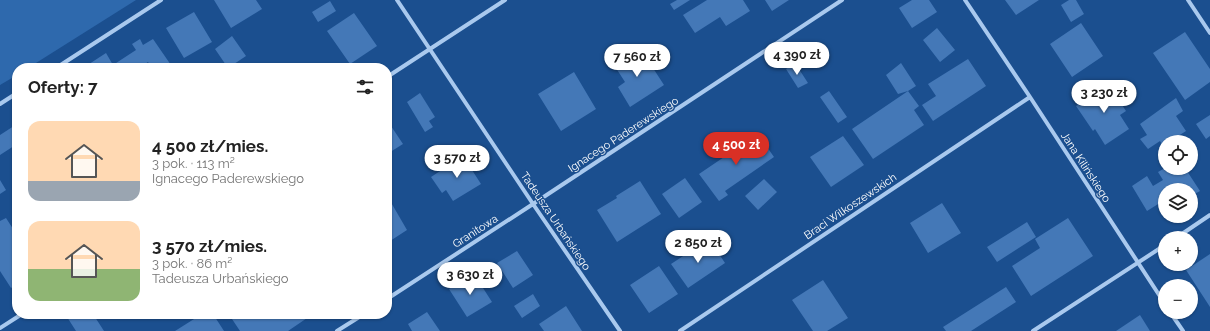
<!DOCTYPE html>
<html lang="pl">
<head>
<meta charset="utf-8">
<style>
  body { margin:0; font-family:Raleway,sans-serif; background:#f2f2f2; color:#222; height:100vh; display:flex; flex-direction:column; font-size:15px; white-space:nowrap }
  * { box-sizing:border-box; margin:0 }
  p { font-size:13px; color:#767676 }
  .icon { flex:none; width:22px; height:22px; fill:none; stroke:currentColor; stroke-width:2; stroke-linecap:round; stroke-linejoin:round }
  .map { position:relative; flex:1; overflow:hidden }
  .side { position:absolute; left:12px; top:63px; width:380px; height:256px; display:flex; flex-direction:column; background:#fff; border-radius:16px; box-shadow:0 1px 3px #0004 }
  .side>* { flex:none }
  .fabs { position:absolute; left:1158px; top:135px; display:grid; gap:8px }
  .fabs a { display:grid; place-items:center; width:40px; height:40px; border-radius:50%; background:#fff; box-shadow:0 1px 3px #0004; font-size:20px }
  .price { position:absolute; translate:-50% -34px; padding:0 9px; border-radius:14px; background:#fff; color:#222; font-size:13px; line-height:26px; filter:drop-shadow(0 1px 2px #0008) }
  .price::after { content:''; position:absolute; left:50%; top:24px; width:12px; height:9px; margin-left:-6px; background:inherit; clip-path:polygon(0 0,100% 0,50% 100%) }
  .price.current { background:#d93025; color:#fff }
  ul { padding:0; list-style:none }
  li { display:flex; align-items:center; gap:12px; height:100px; padding:0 16px }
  li span { display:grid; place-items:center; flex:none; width:112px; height:80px; border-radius:12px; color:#555 }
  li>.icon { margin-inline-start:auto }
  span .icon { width:48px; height:48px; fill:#fffc; stroke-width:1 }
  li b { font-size:17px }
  h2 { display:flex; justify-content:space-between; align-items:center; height:48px; padding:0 16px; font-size:17px }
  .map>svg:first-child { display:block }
  .green { fill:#2e69ad }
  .building { fill:#4478b7 }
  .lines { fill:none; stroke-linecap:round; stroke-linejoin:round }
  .street { stroke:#a9c9ee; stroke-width:4 }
  .labels { text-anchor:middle; stroke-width:3; stroke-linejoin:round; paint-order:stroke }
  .street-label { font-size:11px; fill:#fff; stroke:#1b4f8f }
</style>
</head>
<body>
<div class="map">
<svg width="1210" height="331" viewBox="0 0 1210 331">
  <rect width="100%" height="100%" fill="#1b4f8f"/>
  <path class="green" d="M0,0H136L28,68H17V75L0,85Z"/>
  <path class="building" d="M214,0H256L262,9L231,28Z
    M677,0H690L674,10L670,4Z
    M707,0H743L750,11L726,26L720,17L695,33L683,15Z
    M765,0H789L772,11Z
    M912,0H929L937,12L912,28L899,8Z
    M1005,0H1039L1016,15Z
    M1069,0H1076L1084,14L1071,22L1061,5Z
    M330,1L336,11L318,22L312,12Z
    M194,12L212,42L184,58L166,28Z
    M354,13L377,46L350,64L327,31Z
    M1081,23L1103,56L1072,77L1050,44Z
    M937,28L955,50L940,62L923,40Z
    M1185,32L1210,69V82L1185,100L1153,53Z
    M232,36L246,56L228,68L215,49Z
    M140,39L143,45L153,39L173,68H152L148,62L139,68H83L106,53L113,65L136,50L132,44Z
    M640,48L664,85L630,107L618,87L625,82L614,65Z
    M968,59L986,86L933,121L922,105L936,96L928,84Z
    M795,63L808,83L798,88L786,69Z
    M901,63L916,86L908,91L898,94L886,75Z
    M574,72L596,109L561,131L538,94Z
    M1108,84L1126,111L1120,115L1129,129L1105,145L1095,129L1093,131L1076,106Z
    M829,91L847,117L838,123L820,97Z
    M908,91L919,106L914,110L924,125L873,159L852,129Z
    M420,93L435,117L429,121L433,127L425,132L407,102Z
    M1176,98L1183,111L1176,116L1186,131L1169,142H1165V144L1163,146L1160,141L1148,149L1140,139L1147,135L1140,124Z
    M1210,115V136L1206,139L1196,124Z
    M387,120L403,144L387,154Z
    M17,124V144L0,155V135Z
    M758,134L774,157L725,191L728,195L719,201L699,174Z
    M843,136L864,165L831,187L810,157Z
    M463,156L481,184L453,201L446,190L442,193L431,177Z
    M1165,168H1185L1200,191L1191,196V190H1165V205L1163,201L1147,211L1132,186L1147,176L1153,186L1163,180L1158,172Z
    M685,178L702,202L679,218L662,194Z
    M764,179L777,192L758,210L745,196Z
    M0,180L6,190L0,194Z
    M640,181L661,214L617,242L597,210L617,198L616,196Z
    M389,199L407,230L387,243V200Z
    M942,203L961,233L928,253L910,223Z
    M6,218L17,235V284L11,288L0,271V221Z
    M1068,218L1093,256L1031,296L1012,266L1040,248L1035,239Z
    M1027,222L1036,237L997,262L987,247Z
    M709,239L725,263L688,288L671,264Z
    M517,251L533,275L513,288L497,263Z
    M1210,254V307L1186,270Z
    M659,266L678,294L649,313L630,285Z
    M474,274L492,302L467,317L449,289Z
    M823,280L848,318L827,331H813L792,300Z
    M1006,287L1016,302L971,331H946L943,327Z
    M533,294L540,306L522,318L514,306Z
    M566,306L582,331H544L539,324Z
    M427,312L440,331H412L408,324Z
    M71,314H93L104,331H76L67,317Z
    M202,314L207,315L213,314L224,331H175Z
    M240,314H313L288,331H240L232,319Z
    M1140,315L1150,331H1116Z"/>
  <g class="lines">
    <path class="street" d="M397,0L533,204L620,331
      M965,0L1030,97L1165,304
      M1188,0L1210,33
      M56,68L161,0
      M387,77L505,0
      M0,104L17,93
      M1176,238L1210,215
      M387,299L533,204L842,0
      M1170,312L1183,331
      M0,328L22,314
      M337,331L364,314
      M680,331L1030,97
      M1033,331L1165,245"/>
  </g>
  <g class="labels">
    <g class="street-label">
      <text transform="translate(623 134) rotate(-33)" y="4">Ignacego Paderewskiego</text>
      <text transform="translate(1086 167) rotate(57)" y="4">Jana Kilińskiego</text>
      <text transform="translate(850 206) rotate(-34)" y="4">Braci Wilkoszewskich</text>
      <text transform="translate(556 221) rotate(56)" y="4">Tadeusza Urbańskiego</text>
      <text transform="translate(475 231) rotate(-33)" y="4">Granitowa</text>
    </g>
  </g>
</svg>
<div class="fabs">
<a><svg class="icon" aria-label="locate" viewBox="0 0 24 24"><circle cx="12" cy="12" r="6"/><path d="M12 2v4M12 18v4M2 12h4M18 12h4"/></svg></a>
<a><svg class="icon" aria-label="layers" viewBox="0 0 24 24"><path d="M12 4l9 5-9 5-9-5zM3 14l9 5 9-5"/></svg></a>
<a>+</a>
<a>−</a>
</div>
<b class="price" style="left:797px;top:76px">4 390 zł</b>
<b class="price" style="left:637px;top:78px">7 560 zł</b>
<b class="price" style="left:1104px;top:114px">3 230 zł</b>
<b class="price current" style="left:736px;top:166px">4 500 zł</b>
<b class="price" style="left:457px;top:179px">3 570 zł</b>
<b class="price" style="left:698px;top:264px">2 850 zł</b>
<b class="price" style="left:470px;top:296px">3 630 zł</b>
<section class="side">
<h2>Oferty: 7<svg class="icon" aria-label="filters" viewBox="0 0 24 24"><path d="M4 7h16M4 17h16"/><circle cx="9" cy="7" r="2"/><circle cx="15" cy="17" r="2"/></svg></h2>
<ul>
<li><span style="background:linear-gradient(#ffd9b3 75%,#9aa5b1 0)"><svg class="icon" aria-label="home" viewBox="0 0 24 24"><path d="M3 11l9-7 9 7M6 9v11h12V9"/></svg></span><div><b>4 500 zł/mies.</b><p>3 pok. · 113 m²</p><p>Ignacego Paderewskiego</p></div></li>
<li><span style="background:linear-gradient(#ffd9b3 60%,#8fb573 0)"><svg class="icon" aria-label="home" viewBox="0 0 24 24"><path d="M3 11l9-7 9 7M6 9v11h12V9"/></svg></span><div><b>3 570 zł/mies.</b><p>3 pok. · 86 m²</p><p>Tadeusza Urbańskiego</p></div></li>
</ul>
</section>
</div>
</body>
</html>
